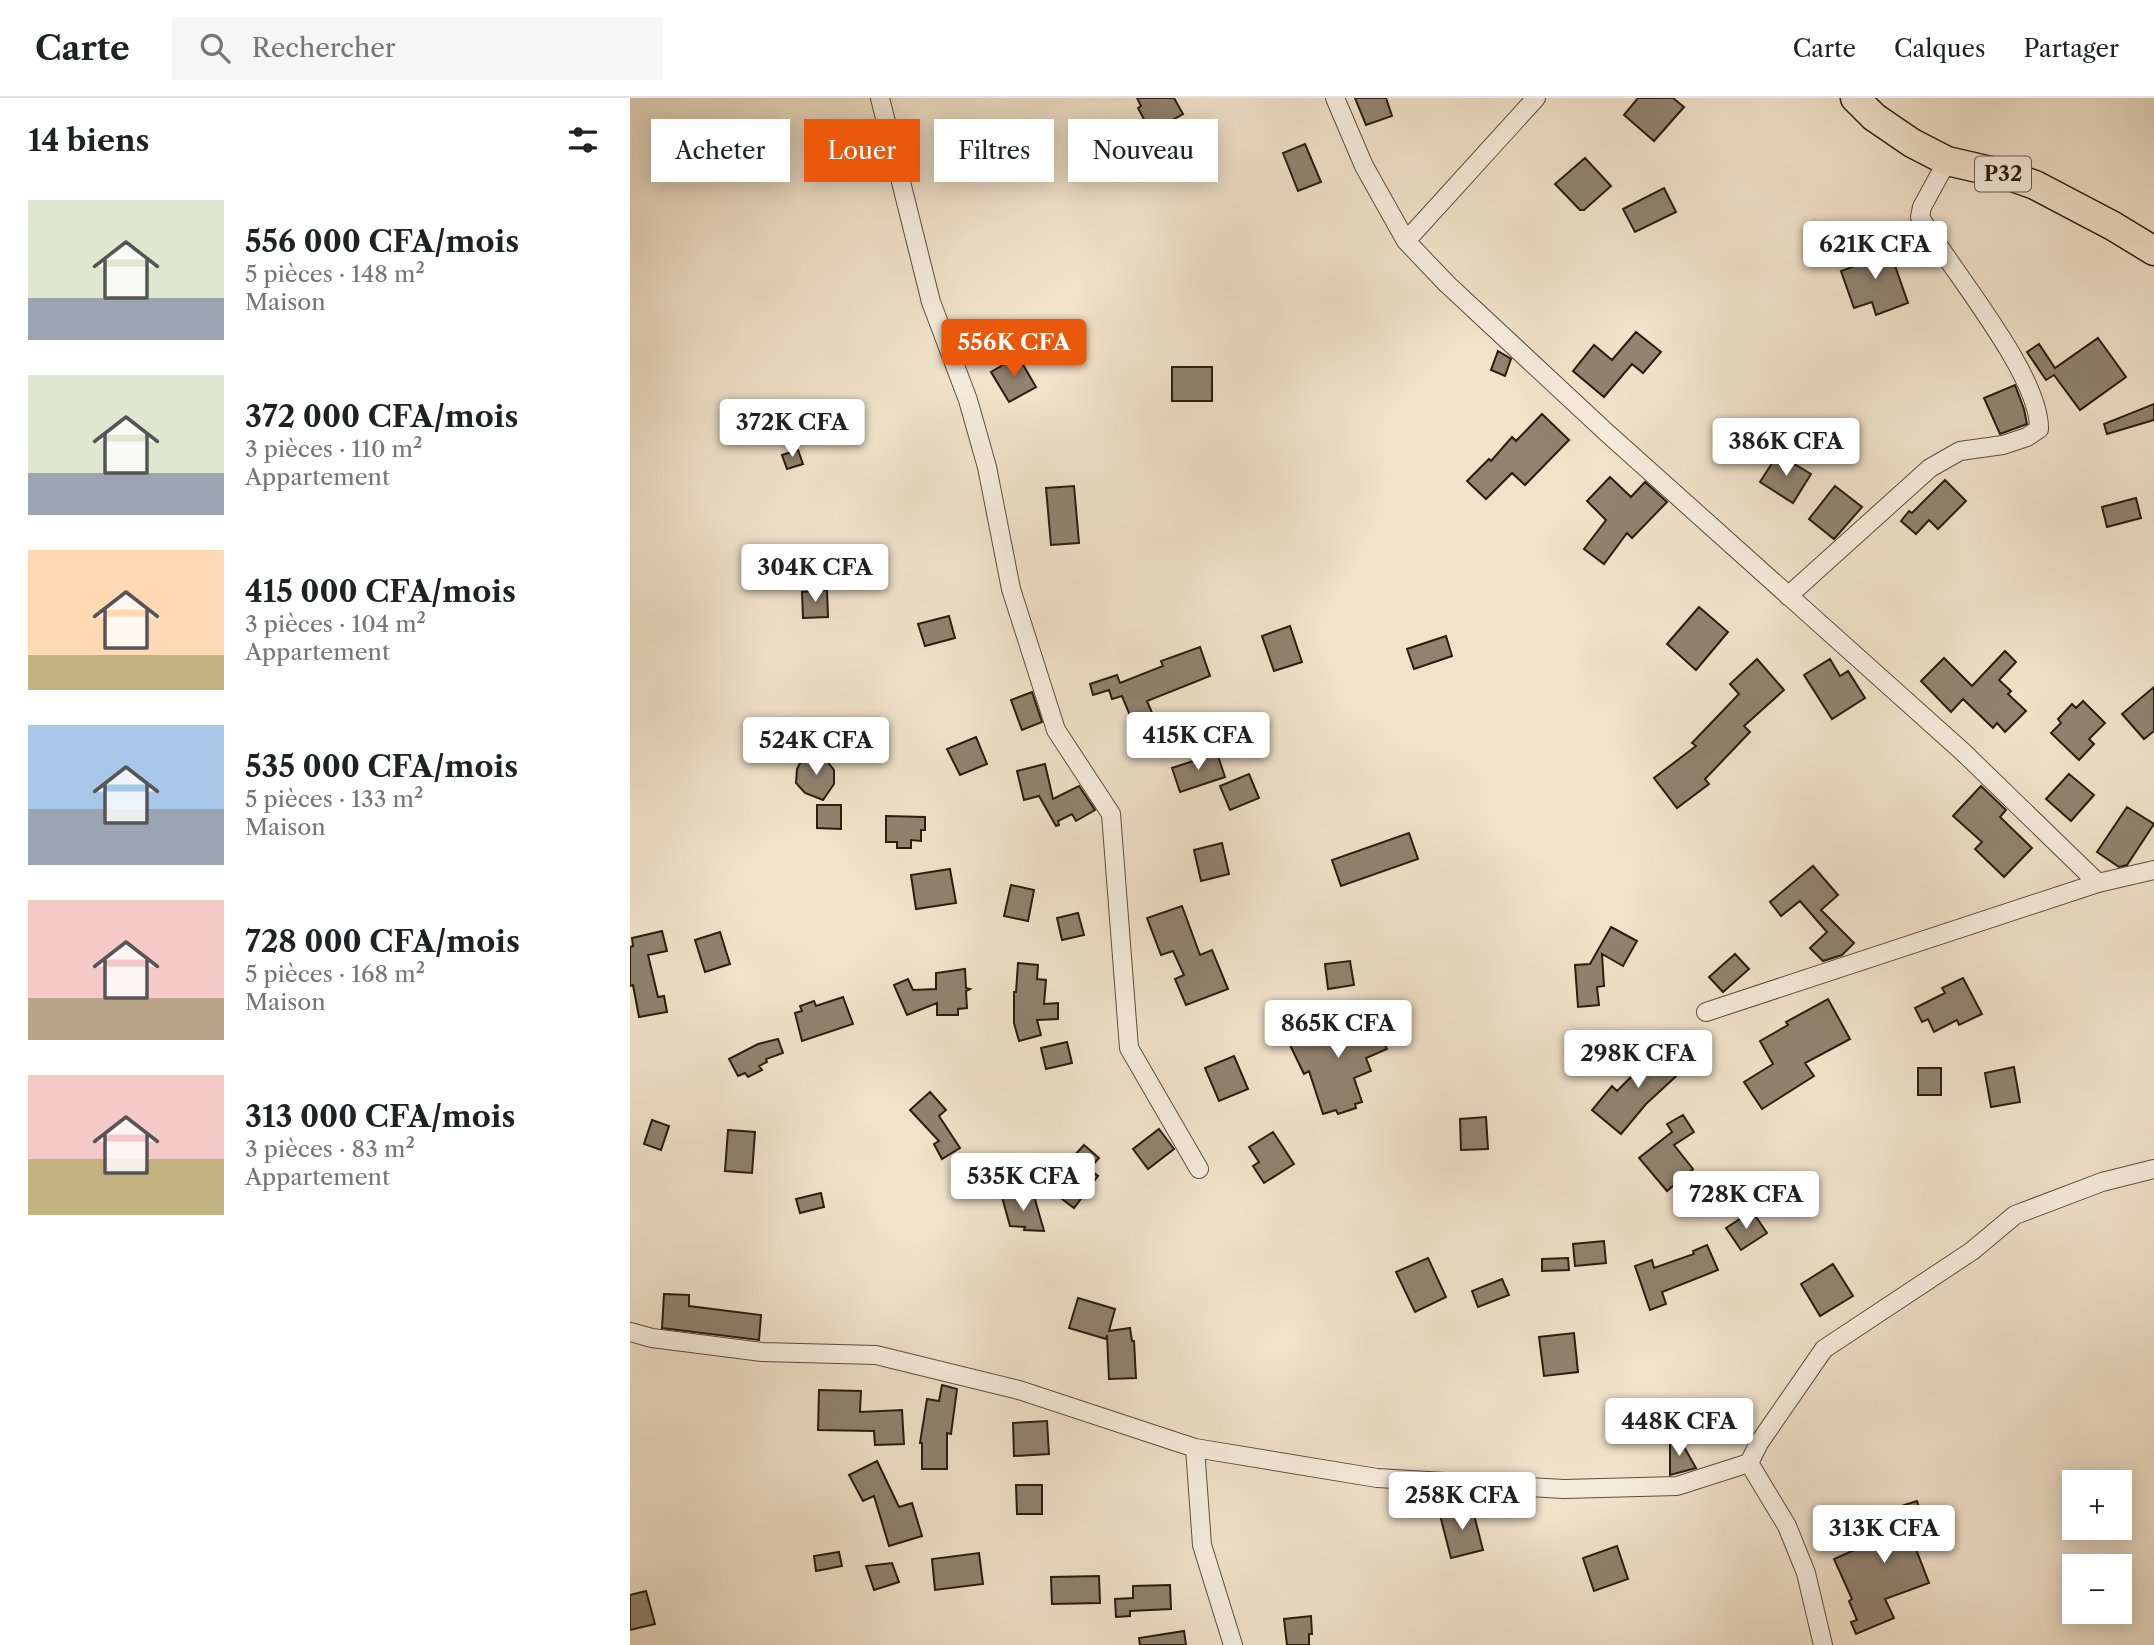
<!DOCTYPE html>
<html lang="fr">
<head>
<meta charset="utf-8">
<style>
  body { margin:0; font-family:"Libre Caslon Text",serif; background:#f6f6f6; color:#202124; height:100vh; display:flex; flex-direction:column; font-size:26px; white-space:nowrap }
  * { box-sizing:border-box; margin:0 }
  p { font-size:23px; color:#757577 }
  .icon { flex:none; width:38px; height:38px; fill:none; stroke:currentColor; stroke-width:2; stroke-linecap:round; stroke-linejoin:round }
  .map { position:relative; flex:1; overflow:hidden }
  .panel { display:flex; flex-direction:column; background:#fff; width:630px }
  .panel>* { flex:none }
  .guide { position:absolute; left:21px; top:21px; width:665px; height:63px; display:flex; gap:14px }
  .buttons { position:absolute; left:1432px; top:1372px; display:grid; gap:14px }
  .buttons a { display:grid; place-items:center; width:70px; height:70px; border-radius:0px; background:#fff; box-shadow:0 4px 18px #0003; font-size:35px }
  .price { position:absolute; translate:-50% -60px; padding:0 16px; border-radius:7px; background:#fff; color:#222; font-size:23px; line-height:46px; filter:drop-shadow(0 2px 4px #0008) }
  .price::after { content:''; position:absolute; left:50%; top:42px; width:21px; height:16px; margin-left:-10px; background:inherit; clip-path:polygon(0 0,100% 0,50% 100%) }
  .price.on { background:#ea580c; color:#fff }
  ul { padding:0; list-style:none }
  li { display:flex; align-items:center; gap:21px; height:175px; padding:0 28px }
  li span { display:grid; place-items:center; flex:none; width:196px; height:140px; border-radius:0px; color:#555 }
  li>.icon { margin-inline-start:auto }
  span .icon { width:84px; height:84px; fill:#fffc; stroke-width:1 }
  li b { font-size:30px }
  h2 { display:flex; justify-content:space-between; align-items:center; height:84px; padding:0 28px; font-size:30px }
  .tag { padding:0 24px; border-radius:0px; background:#fff; box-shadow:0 4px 18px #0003; font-size:24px; line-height:63px }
  .tag.on { background:#ea580c; color:#fff }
  header { display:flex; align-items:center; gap:42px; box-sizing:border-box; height:98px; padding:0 35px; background:#fff; border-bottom:2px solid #e0e0e0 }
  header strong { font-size:33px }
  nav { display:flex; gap:38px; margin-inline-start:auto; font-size:24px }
  .search { width:490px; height:63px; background:#f6f6f6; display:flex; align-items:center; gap:18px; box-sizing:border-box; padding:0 24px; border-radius:0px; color:#757577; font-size:26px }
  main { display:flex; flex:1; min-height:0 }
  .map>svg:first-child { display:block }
  .building { fill:#918370; stroke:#291d0f; stroke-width:2 }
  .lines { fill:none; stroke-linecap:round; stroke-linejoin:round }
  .street-casing { stroke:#5b4e3e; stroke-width:20 }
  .primary-casing { stroke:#291d0f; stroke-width:31 }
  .street { stroke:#f6ecdd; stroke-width:18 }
  .primary { stroke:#f1e2ca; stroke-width:28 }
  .labels { text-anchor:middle; stroke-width:6; stroke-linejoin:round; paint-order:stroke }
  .shield { fill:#f6ecdd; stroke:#665b4d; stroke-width:2 }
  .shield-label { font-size:21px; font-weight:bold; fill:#291d0f }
</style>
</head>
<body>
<header>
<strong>Carte</strong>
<div class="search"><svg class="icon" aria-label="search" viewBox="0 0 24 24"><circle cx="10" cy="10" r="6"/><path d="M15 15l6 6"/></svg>Rechercher</div>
<nav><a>Carte</a><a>Calques</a><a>Partager</a></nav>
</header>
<main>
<section class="panel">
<h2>14 biens<svg class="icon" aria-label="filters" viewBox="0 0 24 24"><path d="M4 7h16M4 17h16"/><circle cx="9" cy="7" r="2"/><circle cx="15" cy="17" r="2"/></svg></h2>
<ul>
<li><span style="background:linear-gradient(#dfe7d0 70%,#9aa5b1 0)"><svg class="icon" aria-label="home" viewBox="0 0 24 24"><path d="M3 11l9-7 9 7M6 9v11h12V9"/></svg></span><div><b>556 000 CFA/mois</b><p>5 pièces · 148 m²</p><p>Maison</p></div></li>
<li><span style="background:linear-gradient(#dfe7d0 70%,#9aa5b1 0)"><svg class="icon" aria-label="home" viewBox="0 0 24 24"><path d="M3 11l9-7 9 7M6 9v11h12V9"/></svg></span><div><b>372 000 CFA/mois</b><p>3 pièces · 110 m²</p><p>Appartement</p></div></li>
<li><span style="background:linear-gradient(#ffd9b3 75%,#c2b280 0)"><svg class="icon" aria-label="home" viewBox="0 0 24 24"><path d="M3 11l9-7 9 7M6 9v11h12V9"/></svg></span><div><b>415 000 CFA/mois</b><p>3 pièces · 104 m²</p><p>Appartement</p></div></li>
<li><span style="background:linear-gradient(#a9c7e8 60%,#9aa5b1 0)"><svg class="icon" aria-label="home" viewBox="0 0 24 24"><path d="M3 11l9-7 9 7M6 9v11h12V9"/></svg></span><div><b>535 000 CFA/mois</b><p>5 pièces · 133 m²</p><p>Maison</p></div></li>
<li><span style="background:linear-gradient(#f6c9c9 70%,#b9a48a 0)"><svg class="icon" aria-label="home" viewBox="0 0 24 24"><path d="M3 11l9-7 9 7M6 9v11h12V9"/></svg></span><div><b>728 000 CFA/mois</b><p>5 pièces · 168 m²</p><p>Maison</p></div></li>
<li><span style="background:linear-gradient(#f6c9c9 60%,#c2b280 0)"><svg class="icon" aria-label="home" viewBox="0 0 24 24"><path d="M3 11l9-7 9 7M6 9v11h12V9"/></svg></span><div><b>313 000 CFA/mois</b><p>3 pièces · 83 m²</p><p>Appartement</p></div></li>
</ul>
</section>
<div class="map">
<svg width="1524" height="1547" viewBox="0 0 1524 1547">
  <rect width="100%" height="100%" fill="#f1e2ca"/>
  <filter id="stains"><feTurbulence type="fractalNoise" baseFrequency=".00286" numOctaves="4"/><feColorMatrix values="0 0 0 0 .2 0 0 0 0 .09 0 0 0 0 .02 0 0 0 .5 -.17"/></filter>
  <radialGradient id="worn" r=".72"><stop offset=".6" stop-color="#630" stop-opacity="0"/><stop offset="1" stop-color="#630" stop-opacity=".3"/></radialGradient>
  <path class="building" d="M507,0H544L553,16L528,30L524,23L517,27L508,10L511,8Z
    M725,0H756L762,18L736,27Z
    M1008,0H1043L1054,9L1024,43L994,17Z
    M675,46L691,84L668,93L653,55Z
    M955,60L981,88L954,112H950L925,86Z
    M1034,90L1046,114L1005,134L993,111Z
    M1257,145L1278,205L1246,217L1242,204L1224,210L1211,173L1230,166L1226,155Z
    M1006,234L1031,254L1013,275L1002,266L974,299L943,273L964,247L982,262Z
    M1468,240L1496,279L1450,312L1424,277L1416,282L1397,254L1409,246L1425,270Z
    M868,253L881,261L875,278L861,272Z
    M388,258L406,289L379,304L361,274Z
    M542,269H582V303H542Z
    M1385,287L1394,311L1397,326L1370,336L1354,300Z
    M1524,306V322L1477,336L1474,326Z
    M912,316L939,342L895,387L882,375L856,401L837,383L859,361L861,363L882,339L886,343Z
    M168,352L173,366L157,371L152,357Z
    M1148,356L1181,376L1163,405L1130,384Z
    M980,379L1001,399L1015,384L1037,404L1002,440L997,435L974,466L954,451L976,422L957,403Z
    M1315,382L1336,403L1308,431L1299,422L1286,436L1271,423L1279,413L1282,415Z
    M444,388L449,445L421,447L416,390Z
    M1205,388L1232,409L1204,441L1179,421Z
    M1506,400L1511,420L1477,429L1472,409Z
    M197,492L198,519L173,520L172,494Z
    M1069,509L1098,534L1066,572L1037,546Z
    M319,518L325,540L295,548L288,526Z
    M660,528L672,564L644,573L632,538Z
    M816,538L822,558L784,571L777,551Z
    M570,549L580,578L517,603L528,629L508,637L492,598L482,601L479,592L463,597L460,586L487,577L490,585L533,568L531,563Z
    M1375,553L1386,564L1369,582L1381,593L1378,596L1396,613L1375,634L1367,625L1363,630L1333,601L1321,614L1291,583L1314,560L1342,588Z
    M1127,561L1154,592L1114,628L1120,634L1075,681L1079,686L1047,710L1024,680L1066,648L1062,645L1109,596L1100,586Z
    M1200,561L1210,578L1218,573L1235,600L1202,621L1174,577Z
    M1524,589V633L1514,641L1492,616Z
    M402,594L412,624L392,632L381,602Z
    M1453,603L1475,625L1459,641L1464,646L1449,662L1421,635L1431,625L1428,621L1442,606L1446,610Z
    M346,639L357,666L330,677L317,651Z
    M587,655L595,679L550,694L542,670Z
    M183,659L196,662L204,672V686L193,702L175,695L166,685L167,671L170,665Z
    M415,666L423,701L449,688L465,712L446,723L442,716L428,723L429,727L426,728L409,698L394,702L387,673Z
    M619,676L629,700L600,712L590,688Z
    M1439,676L1464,697L1441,723L1416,701Z
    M1351,688L1376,712L1370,719L1402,750L1374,779L1345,751L1352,744L1323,718Z
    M187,707H211V731L187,730Z
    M1497,709L1524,726L1497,767L1489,769L1467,754Z
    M256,718L295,719V732H291V743L281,742V750H267V744H256Z
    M779,735L788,761L711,788L702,762Z
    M592,745L599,776L571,783L564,752Z
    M1183,768L1208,797L1191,812L1224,845L1212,857L1193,863L1180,850L1197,834L1170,803L1151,818L1140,804Z
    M320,771L326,805L286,811L281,777Z
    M381,787L404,792L398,823L374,818Z
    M552,808L570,857L582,852L598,891L556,907L545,881L554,877L543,853L531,857L517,820Z
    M448,815L454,837L432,842L427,820Z
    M981,829L1007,843L993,868L972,856L974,888L967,889L969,907L948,909L945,867L960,866Z
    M32,833L37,853L18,857L28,899L34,898L37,914L9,919L3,887L0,888V849L3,848L2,840Z
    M90,834L100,866L75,874L65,842Z
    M1105,856L1119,871L1093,894L1079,879Z
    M720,863L724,887L698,891L695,866Z
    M388,865L408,867L407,881L416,882L414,906L428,905V921L407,922L411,937L389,943L384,925V894H386Z
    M335,871L336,890L340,891L336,893L337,910L328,911V917H307V905L277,917L264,887L278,881L283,892L306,891V875Z
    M1333,880L1352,916L1329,927L1327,922L1304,934L1298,921L1292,924L1285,910L1315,895L1312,890Z
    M213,899L223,926L172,943L165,915L172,913L170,908L184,903L186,908Z
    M1198,901L1220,941L1175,965L1184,978L1132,1011L1114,984L1143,966L1130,943L1158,927L1156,924Z
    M741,915L757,951L736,960L741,973L724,980L732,1004L725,1006L726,1010L708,1016L706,1012L693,1016L679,973L674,976L658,943L699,924L703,932Z
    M148,941L153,955L136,961L137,964L129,968L132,972L118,979L115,975L108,978L99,961L128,946Z
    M437,944L442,965L416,971L411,950Z
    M1032,948L1055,970L1016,1006L991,1036L962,1012L982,988L987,993Z
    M604,958L618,991L589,1003L575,970Z
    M1384,969L1390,1004L1361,1009L1355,975Z
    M1288,970H1311V997H1288Z
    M300,994L316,1012L309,1018L330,1050L312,1061L304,1046L309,1043L280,1012Z
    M1053,1017L1064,1034L1044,1047L1063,1071L1037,1093L1009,1060L1042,1034L1037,1026Z
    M856,1019L858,1051L831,1052L830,1021Z
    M22,1022L39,1028L31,1052L14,1046Z
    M529,1031L544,1051L518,1071L503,1051Z
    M98,1032L125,1034L122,1075L95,1073Z
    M643,1034L664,1066L634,1085L623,1068L629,1064L619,1049Z
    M454,1047L469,1060L459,1071L468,1078L444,1110L432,1101L436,1095L433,1093L443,1080L432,1071Z
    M191,1095L194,1109L170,1115L166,1101Z
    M404,1098L414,1133L394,1132L395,1129L380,1128L372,1099Z
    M1122,1113L1137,1135L1111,1152L1096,1130Z
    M974,1143L976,1165L945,1168L943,1146Z
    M1077,1147L1088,1172L1032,1194L1036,1206L1020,1212L1005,1168L1022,1162L1024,1170L1064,1156L1063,1153Z
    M798,1160L816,1199L785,1214L766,1174Z
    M938,1160L939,1172L912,1173V1161Z
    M1203,1166L1223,1198L1190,1218L1171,1186Z
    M872,1181L879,1197L848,1209L842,1193Z
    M34,1196L59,1197V1208L131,1217L129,1242L32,1230Z
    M448,1200L485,1211L479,1233L500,1230L502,1243H504L506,1280L479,1281L477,1237L476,1241L439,1230Z
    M944,1235L948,1274L914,1278L909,1239Z
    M312,1287L327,1291L321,1336L317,1335V1371H292V1345H290L297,1301L309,1303Z
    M189,1292L231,1293L230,1314L272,1312L274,1346L245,1347L244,1333L188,1332Z
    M1084,1301L1096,1328L1060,1344L1048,1316Z
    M417,1323L419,1356L384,1358L383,1325Z
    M1049,1340L1066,1370L1040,1377V1342Z
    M247,1363L269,1409L282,1405L292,1438L259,1448L244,1398L233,1403L219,1377Z
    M386,1387H412V1416H387Z
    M1287,1403L1296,1430L1285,1434L1291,1449L1286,1451L1299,1485L1255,1501L1264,1520L1226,1536L1221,1524L1227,1522L1219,1503L1222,1501L1204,1461L1245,1443L1237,1419Z
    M842,1409L853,1452L821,1460L810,1417Z
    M987,1448L998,1481L964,1493L953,1460Z
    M209,1454L212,1468L186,1473L184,1458Z
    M349,1455L353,1486L305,1492L302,1461Z
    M262,1465L269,1484L244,1492L236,1468Z
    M469,1478L470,1505L422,1506L421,1479Z
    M540,1487L541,1511L500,1513V1518L486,1519L485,1501L503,1500V1488Z
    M16,1493L25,1526L0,1532V1497Z
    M681,1518L682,1536H679V1547H657L654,1521Z
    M554,1533L556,1547H510L509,1540Z"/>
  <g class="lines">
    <defs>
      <path id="street" d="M250,0L301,204L338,302L357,369L381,491L426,632L481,716L499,950L569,1071
        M705,0L734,68L776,143L817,186L976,334L1333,654L1468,785L1524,772
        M776,143L906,0
        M1158,498L1300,370L1330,353L1373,347L1397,339L1409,331C1410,276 1320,171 1290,119L1292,109L1317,63
        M1076,914L1468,785
        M0,1234L22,1240L132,1254L246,1257L389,1292L565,1350L747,1380L934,1391L1047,1388L1119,1365L1129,1345L1194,1251L1342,1153L1385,1117L1472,1084L1524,1071
        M565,1350L572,1447L603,1547
        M1119,1365L1157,1428L1176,1475L1193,1547"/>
      <path id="primary" d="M1225,0L1244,19L1282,45L1317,63L1374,76L1405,87L1483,128L1524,153"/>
    </defs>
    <use href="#street" class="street-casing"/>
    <use href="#primary" class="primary-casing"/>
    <use href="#street" class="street"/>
    <use href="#primary" class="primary"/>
  </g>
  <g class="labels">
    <rect class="shield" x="1345" y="58.5" width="56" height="35" rx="5"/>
    <g class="shield-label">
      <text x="1373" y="83">P32</text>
    </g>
  </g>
  <rect width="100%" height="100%" filter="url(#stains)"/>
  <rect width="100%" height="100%" fill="url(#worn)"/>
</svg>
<div class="buttons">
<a>+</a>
<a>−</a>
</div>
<b class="price" style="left:1245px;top:183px">621K CFA</b>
<b class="price on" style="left:384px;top:281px">556K CFA</b>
<b class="price" style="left:162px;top:361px">372K CFA</b>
<b class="price" style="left:1156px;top:380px">386K CFA</b>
<b class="price" style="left:185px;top:506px">304K CFA</b>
<b class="price" style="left:568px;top:674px">415K CFA</b>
<b class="price" style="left:186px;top:679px">524K CFA</b>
<b class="price" style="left:708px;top:962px">865K CFA</b>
<b class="price" style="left:1008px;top:992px">298K CFA</b>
<b class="price" style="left:393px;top:1115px">535K CFA</b>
<b class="price" style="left:1116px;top:1133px">728K CFA</b>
<b class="price" style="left:1049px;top:1360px">448K CFA</b>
<b class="price" style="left:832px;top:1434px">258K CFA</b>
<b class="price" style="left:1254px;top:1467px">313K CFA</b>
<div class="guide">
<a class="tag">Acheter</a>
<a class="tag on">Louer</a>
<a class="tag">Filtres</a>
<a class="tag">Nouveau</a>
</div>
</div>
</main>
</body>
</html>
